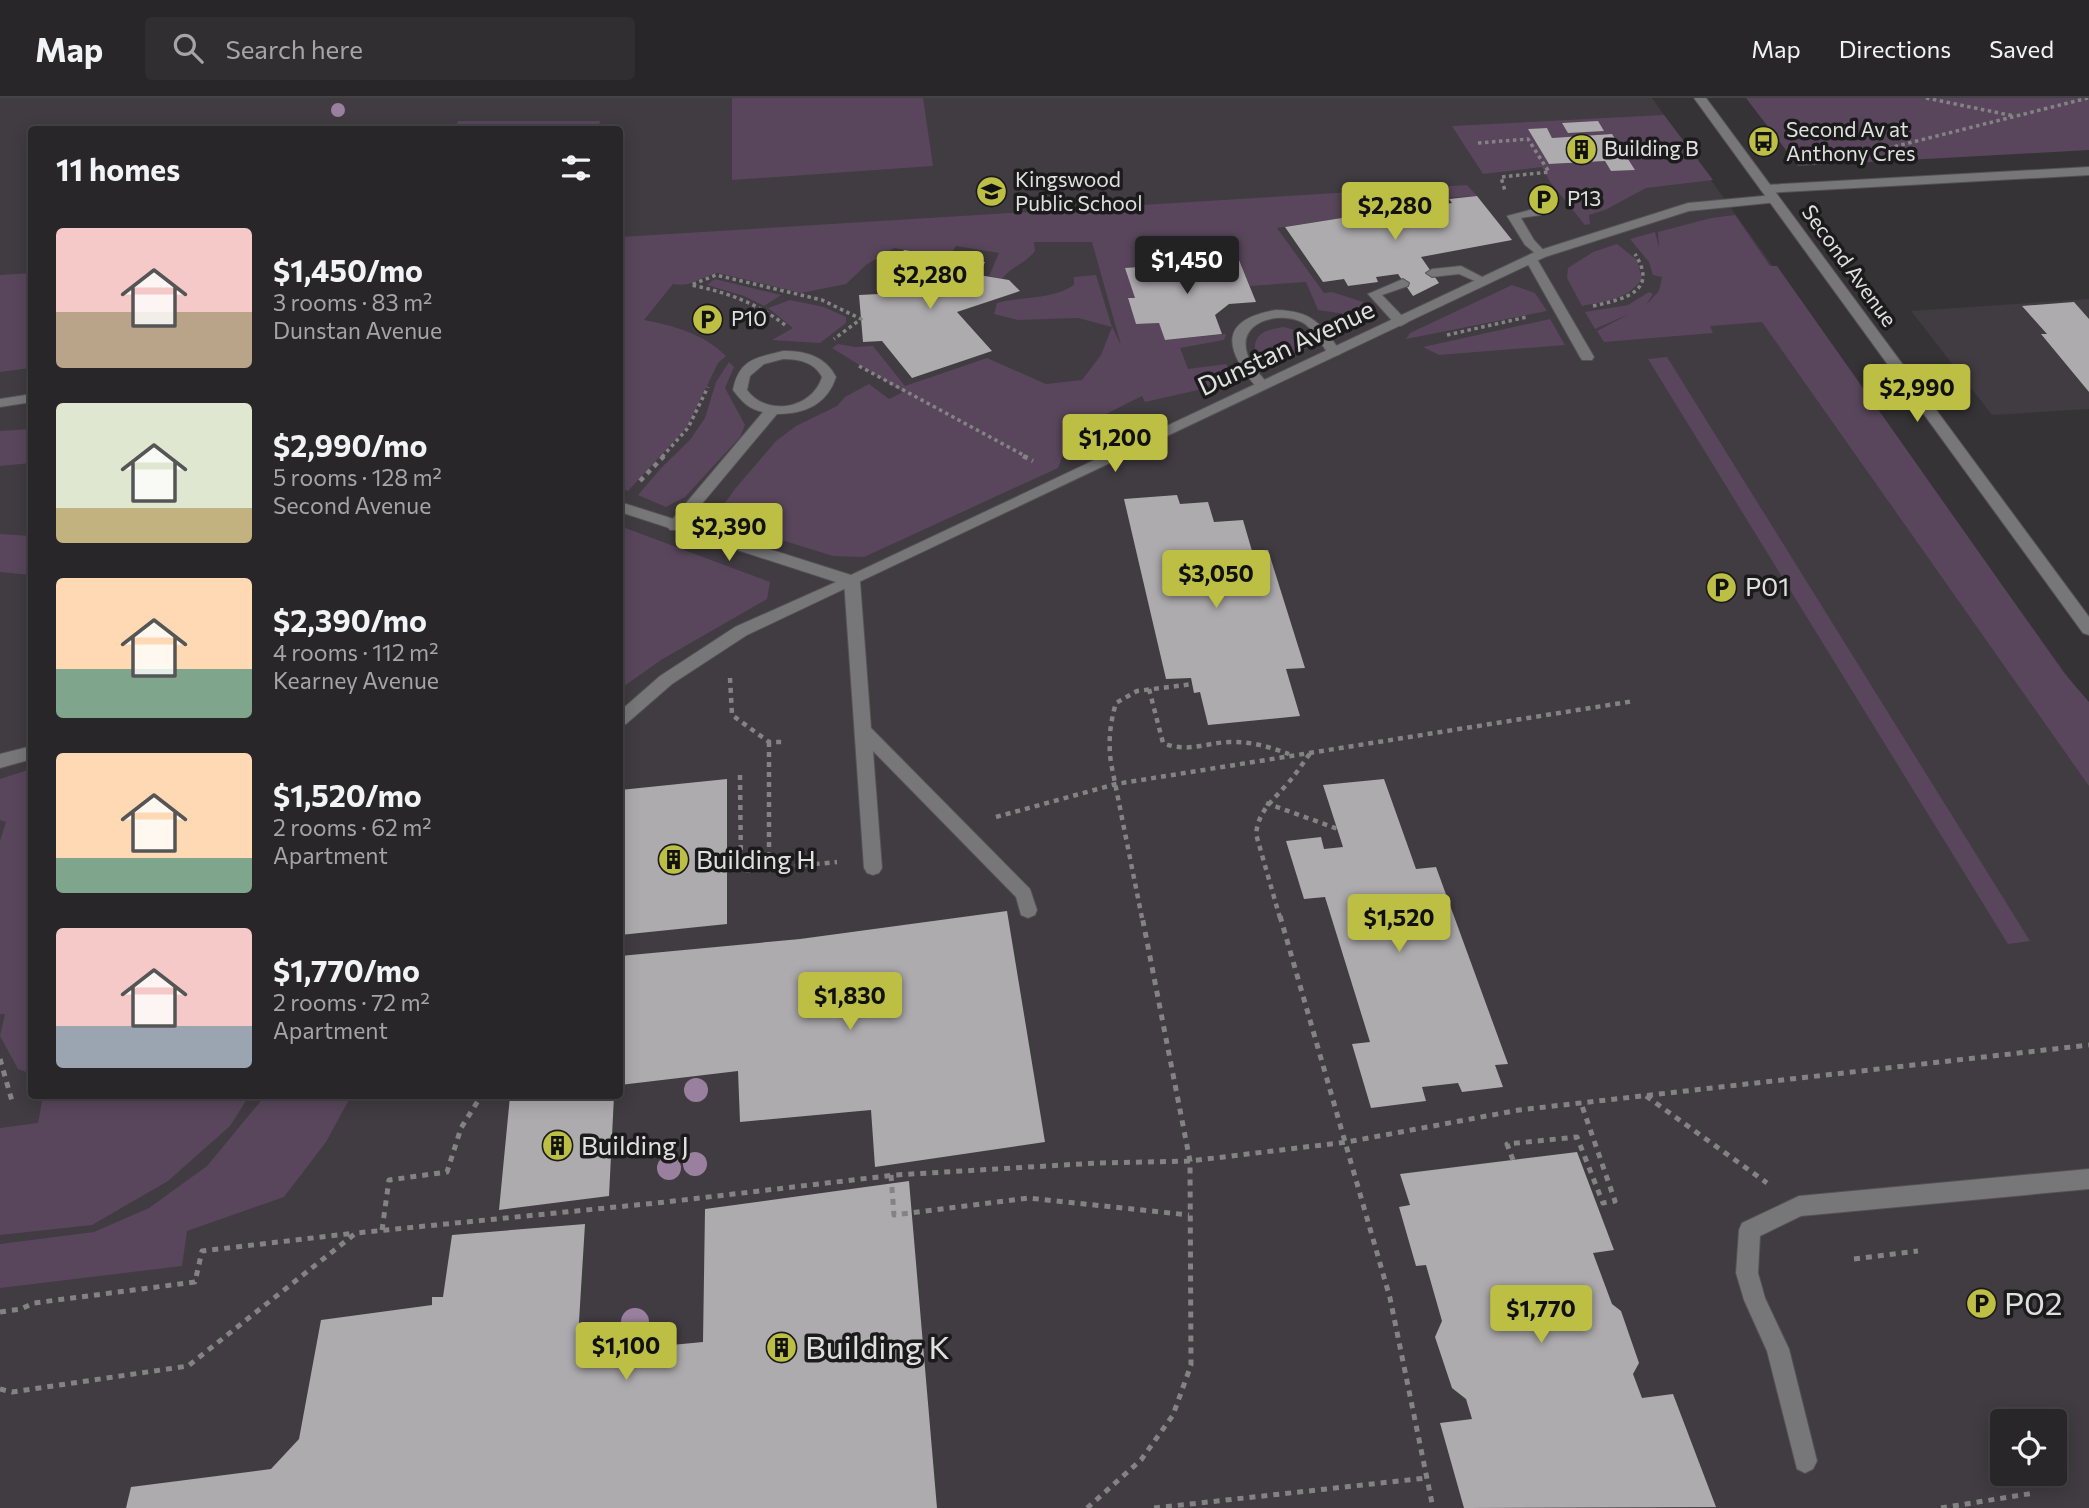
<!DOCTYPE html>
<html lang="en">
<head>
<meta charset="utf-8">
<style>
  body { margin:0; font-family:Commissioner,sans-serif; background:#302e30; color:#f1f3f6; height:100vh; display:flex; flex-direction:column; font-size:26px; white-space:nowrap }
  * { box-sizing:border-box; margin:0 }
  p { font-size:23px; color:#a5a5a8 }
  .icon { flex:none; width:38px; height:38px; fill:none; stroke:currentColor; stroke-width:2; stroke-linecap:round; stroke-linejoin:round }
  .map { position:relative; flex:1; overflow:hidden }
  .panel { position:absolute; left:28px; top:28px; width:595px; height:973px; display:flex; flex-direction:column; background:#282628; border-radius:7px; box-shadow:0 4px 18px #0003,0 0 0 2px #444345 }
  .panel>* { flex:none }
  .tools { position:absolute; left:1990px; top:1311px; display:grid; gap:14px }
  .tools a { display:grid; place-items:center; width:77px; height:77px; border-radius:7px; background:#282628; box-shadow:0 4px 18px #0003,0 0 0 2px #444345; font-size:35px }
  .price { position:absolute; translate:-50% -60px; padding:0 16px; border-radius:7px; background:#bcbf44; color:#111; font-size:23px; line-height:46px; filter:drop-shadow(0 2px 4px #0008) }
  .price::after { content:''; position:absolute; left:50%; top:42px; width:21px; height:16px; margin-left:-10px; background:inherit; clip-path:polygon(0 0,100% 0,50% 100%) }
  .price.on { background:#222; color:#fff }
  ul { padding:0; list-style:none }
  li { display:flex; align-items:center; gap:21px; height:175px; padding:0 28px }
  li span { display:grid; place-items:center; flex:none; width:196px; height:140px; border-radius:7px; color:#555 }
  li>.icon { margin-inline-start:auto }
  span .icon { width:84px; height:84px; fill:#fffc; stroke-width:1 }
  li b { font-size:30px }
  h2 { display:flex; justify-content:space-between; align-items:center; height:84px; padding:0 28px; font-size:30px }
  header { display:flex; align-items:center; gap:42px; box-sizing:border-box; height:98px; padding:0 35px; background:#282628; border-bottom:2px solid #444345 }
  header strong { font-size:33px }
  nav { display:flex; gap:38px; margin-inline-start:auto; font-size:24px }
  .search { width:490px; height:63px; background:#302e30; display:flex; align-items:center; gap:18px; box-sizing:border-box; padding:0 24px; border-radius:7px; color:#a5a5a8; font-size:26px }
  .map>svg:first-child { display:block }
  .built { fill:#413b42; fill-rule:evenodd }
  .green { fill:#59465c; fill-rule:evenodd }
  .building { fill:#adabad }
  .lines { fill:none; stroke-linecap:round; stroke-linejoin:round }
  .service-casing { stroke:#545254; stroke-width:2 }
  .minor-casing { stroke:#545254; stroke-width:2 }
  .tertiary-casing { stroke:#545254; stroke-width:2 }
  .path-far2 { stroke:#848384; stroke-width:3.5; stroke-dasharray:3.5 3.5; stroke-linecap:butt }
  .path-far1 { stroke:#848384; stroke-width:4.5; stroke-dasharray:5 5; stroke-linecap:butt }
  .path { stroke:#848384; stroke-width:5; stroke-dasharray:6 6; stroke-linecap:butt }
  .service { fill:#777678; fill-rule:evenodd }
  .minor { fill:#777678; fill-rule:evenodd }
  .tertiary { fill:#777678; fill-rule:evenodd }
  .tree { fill:#9a809f }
  .labels { text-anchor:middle; stroke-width:7; stroke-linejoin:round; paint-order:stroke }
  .far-poi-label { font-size:21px; fill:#e1e0e1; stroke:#1c1b1c; text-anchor:start }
  .far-street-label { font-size:21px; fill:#e1e0e1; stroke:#1c1b1c }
  .street-label { font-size:26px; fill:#e1e0e1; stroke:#1c1b1c }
  .poi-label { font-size:26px; fill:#e1e0e1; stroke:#1c1b1c; text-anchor:start }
  .near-poi-label { font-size:32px; fill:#e1e0e1; stroke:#1c1b1c; text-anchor:start }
</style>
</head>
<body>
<header>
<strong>Map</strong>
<div class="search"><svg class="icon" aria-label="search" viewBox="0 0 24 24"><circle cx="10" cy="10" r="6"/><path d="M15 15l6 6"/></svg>Search here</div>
<nav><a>Map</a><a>Directions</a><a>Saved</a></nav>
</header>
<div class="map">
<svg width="2089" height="1410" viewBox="0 0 2089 1410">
  <rect width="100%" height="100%" fill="#353335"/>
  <path class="built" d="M0,0H1652L2089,608V1410H0ZM32,32H620V998H32ZM2002,1323H2054V1376H2002Z
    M2089,201V311L1992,317L1911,213Z"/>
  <path class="green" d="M732,0H923L933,68L732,82Z
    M1746,0H2089V52L1798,68Z
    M1664,17L1713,82L1646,90L1605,112L1589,117L1590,126L1585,127L1550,84L1542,69L1483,76L1452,28ZM1547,30L1552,40L1612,36L1635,72L1611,73L1605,63L1549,66L1529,31Z
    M458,23H600L598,32L454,31Z
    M1467,87L1477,98L1444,100L1439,103L1442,106L1375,116L1372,112L1346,116L1348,119L1277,130L1324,195L1332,194L1363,204L1358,218L1318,212L1306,184L1250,188L1239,162L1204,165L1201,161L1178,163L1179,166L1126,170L1135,200L1128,201L1136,226L1159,225L1165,242L1226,236L1224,242L1180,250L1188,271L1226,266L1233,276L1198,292L1145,304L1142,298L1104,317L1110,322L1063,357L1058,370L864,459L833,458L713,421L735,391L776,343L796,328L837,308L845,299L869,286L889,301L903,294L832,250L838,246L855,249L873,248L905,288L987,260L1046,286L1082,282L1101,257L1112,229L1078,220L1018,222L994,216L997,205C1022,198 1052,202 1074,187V179L1096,177L1112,229L1121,247L1092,144H1034L1035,153C1025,166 1012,168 1002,181L989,178L999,155L956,148L949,159L894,150L866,167L846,186L801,195L718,175C700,178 693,190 673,186L644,222C675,228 704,236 726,258L718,265L687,329L628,393L620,390V139Z
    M1735,117L1770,168H1777L2064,575L2089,604V688L1762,224L1710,228L1713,235L1604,244L1597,233L1629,216L1595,231L1585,214L1628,207L1649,194L1653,196L1646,207L1659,193L1662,179L1653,177L1649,164L1630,141L1655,134L1659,150L1658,134L1711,120Z
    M1617,146L1637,162L1642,181C1627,202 1606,203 1582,208L1567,180L1568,170L1593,154Z
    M31,175V270L0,274V177Z
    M715,181L781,197L764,208L744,198L707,187Z
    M1512,187L1535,195L1547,213L1406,241L1410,235Z
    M790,202L824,209L846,219V225L820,245L772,242L793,230L768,210Z
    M1550,221L1565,247L1439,257L1423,249Z
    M1284,229L1301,234L1313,247L1272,267L1265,266L1256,260C1251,237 1262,232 1284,229Z
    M1667,259L2030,843L2008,846L1648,261Z
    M729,264L734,269L725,290L745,327L740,339L685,399L666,409L638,397L662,369L690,342L705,320L716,284Z
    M31,331V365L0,368V333Z
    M620,428L770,484L767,501L661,562L620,591Z
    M0,436L31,438V477L0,474Z
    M31,671H32L31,976L18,971L0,938L5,916H0V743L6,724L0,722V681Z
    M43,998H249L230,1028L168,1083L92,1127L0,1137V1030L38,1025Z
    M265,998H351L326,1044L284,1099L187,1133L182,1168L0,1190V1146L94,1134L149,1110L207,1068Z"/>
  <path class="building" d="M1598,23L1604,33L1568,35L1562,25Z
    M1547,30L1552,40L1612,36L1635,72L1611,73L1605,63L1549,66L1528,31Z
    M1477,98L1512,142L1421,159L1439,185L1413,198L1398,176L1376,179L1378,184L1348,188L1344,181L1323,184L1285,129L1348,119L1346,116L1372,112L1375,116L1452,105L1449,101Z
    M904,152L985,164L979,177L1009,182L1020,193L957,214L992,253L912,280L882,243L863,244L859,197L879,196Z
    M1201,161L1204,165L1239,162L1256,204L1229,206L1215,217L1222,236L1165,242L1159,225L1136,226L1128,200H1135L1125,170L1179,166L1178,163Z
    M2074,204L2089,221V294L2041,236H2047L2022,208Z
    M1177,397L1180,406L1208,404L1214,424L1243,422L1252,453L1268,452L1305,570L1286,571L1300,618L1208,627L1200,594L1194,595L1191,580L1166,581L1124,401Z
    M727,681V826L620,837V692Z
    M1384,681L1416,771L1436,769L1508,966L1495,967L1503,989L1462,994L1458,985L1422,989L1426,1003L1371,1010L1352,946L1370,944L1325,799L1304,801L1286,743L1321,739L1324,751L1343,749L1323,687Z
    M1007,813L1045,1044L875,1069L871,1012L740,1024L738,973L620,987V858L800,841Z
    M510,998H614L609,1098L499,1112Z
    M1577,1054L1614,1152L1593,1155L1612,1206L1621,1213L1639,1265L1633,1276L1642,1300L1673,1296L1716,1409L1464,1410L1440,1325L1472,1321L1466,1301L1452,1290L1435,1239L1442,1223L1426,1167L1416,1168L1399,1109L1410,1107L1400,1076Z
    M909,1083L937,1410H126L131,1389L271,1371L299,1341L321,1222L432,1207V1199H443L452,1137L585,1126L577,1256L703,1244L705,1111Z"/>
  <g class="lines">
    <defs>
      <path id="service" d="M1537,110L1543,114L1541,117L1521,120L1534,142L1547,156L1541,160L1525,147L1507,118Z
        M1531,157L1537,161L1594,259L1592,262H1582L1580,259L1525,161Z
        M1461,168L1490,183L1484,187L1459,176L1432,179L1426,175L1432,171Z
        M1403,181L1409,185L1408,188L1382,197L1408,224L1401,228L1396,227L1368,196Z
        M1276,212C1313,213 1321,226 1341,254L1339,257H1329C1322,247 1315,234 1305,226C1283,212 1237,222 1247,255C1250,267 1261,277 1269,287L1262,291L1257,290C1226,253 1216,222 1276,212Z
        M783,253C806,253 825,258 836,279C827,307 804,316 777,316L680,432H670L667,428L670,424L763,314C749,311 742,304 733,292C739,261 756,260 783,253ZM783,261C799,261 814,264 822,279C812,311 767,319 747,292L750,278L764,266Z
        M852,478L860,483L871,630L1030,791L1037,812L1035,817L1028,820L1021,817L1016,799L873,653L882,770L879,775L873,777L867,775L864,770L844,483Z
        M32,648V661L0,670V656Z
        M2089,1071V1091L1801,1118L1760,1138L1758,1175L1765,1200L1789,1251L1817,1363L1813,1371L1805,1375L1797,1371L1767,1253L1744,1202L1736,1175L1739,1132L1742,1125L1799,1098Z"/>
      <path id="minor" d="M2089,69V77L1766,95L1760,91L1766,87Z
        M1774,97L1780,101L1778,104L1689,113L1545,159L747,537L672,586L626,626L620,628V613L660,578L735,529L836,484L620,414V404L851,477L1537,153L1688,105Z
        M32,296V304L0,309V301Z"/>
      <path id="tertiary" d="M1694,0H1706L2089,519V537L2083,535Z"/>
    </defs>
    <use href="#service" class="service-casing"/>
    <use href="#minor" class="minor-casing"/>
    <use href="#tertiary" class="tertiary-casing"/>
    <path class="path-far2" d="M1926,0L2014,18
      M1478,45L1528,41L1549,74L1501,79L1505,93
      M1881,52L2088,0
      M1593,208C1624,201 1659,194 1635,156
      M785,227C757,205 726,194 691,187L716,177L822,202L861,221L834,241
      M1447,237L1527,219
      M859,268L1027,359
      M662,359L688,330L708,289"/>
    <path class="path-far1" d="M1023,358L1033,363
      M640,383L664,358
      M730,580L732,617L769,644H782
      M1149,591L1163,645C1187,655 1205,645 1229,644C1250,643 1270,649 1289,656
      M769,644V771
      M740,677L741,773L837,764
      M1266,705L1338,731
      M996,719L1116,686L1634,603
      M1142,820L1111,665C1108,644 1110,625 1116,605L1137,593L1193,586
      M1280,820L1256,736C1259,711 1273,703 1288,685C1297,675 1304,663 1312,653"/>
    <path class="path" d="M1280,818L1390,1200L1433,1410
      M0,961L12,1003
      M1646,998L1767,1085
      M1513,1062L1507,1046L1577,1039L1603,1105L1615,1103L1581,1005
      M891,1077L894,1117L1028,1100L1189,1117
      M382,1132L389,1082L447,1074L461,1030L481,998
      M1854,1161L1918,1153
      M0,1214L21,1211L34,1205L195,1184L202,1153L355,1135
      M0,1291L12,1294L188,1268L356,1135L666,1104L895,1077L1097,1065L1190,1063L1347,1044L1519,1012L2089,947
      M1087,1410L1141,1362L1173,1317L1191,1267L1190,1063L1142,818
      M1154,1410L1426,1380
      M1941,1410L2034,1395"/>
    <use href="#service" class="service"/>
    <use href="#minor" class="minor"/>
    <use href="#tertiary" class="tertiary"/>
  </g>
  <g class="tree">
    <circle cx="338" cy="12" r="7"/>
    <circle cx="696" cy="992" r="12"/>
    <circle cx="695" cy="1066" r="12"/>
    <circle cx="669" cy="1070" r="12"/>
    <circle cx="635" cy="1224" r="14"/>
  </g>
  <defs>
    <symbol id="bus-disc" viewBox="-11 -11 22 22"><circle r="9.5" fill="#bcbf44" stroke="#1c1b1c"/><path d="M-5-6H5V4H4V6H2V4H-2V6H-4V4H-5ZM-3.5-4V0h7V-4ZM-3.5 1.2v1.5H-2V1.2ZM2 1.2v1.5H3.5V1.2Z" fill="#111"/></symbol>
    <symbol id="building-disc" viewBox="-11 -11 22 22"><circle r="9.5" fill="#bcbf44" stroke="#1c1b1c"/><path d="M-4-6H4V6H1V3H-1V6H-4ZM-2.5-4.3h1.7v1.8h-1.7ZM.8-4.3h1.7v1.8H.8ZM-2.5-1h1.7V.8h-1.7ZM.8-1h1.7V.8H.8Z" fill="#111"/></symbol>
    <symbol id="school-disc" viewBox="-11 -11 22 22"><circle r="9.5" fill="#bcbf44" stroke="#1c1b1c"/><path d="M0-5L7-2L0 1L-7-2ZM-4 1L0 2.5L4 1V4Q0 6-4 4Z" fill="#111"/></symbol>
    <symbol id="parking-disc" viewBox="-11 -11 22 22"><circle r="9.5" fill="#bcbf44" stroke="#1c1b1c"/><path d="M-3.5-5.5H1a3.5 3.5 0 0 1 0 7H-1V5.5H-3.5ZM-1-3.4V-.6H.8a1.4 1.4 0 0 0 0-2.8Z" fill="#111"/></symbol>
  </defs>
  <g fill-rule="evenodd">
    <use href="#bus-disc" x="1746" y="26" width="35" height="35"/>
    <use href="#building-disc" x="1564" y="34" width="35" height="35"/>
    <use href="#school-disc" x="974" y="76" width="35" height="35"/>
    <use href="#parking-disc" x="1526" y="84" width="35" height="35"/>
    <use href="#parking-disc" x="690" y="204" width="35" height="35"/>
    <use href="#parking-disc" x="1704" y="472" width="35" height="35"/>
    <use href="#building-disc" x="656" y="744" width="35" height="35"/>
    <use href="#building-disc" x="540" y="1030" width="35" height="35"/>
    <use href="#parking-disc" x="1964" y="1188" width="35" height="35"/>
    <use href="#building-disc" x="764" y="1232" width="35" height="35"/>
  </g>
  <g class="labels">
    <g class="far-poi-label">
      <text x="1786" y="39">Second Av at<tspan x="1786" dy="24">Anthony Cres</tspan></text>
      <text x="1604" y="58">Building B</text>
      <text x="1015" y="89">Kingswood<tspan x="1015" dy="24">Public School</tspan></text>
      <text x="1567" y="108">P13</text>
      <text x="731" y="228">P10</text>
    </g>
    <g class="far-street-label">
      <text transform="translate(1849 168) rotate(54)" y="7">Second Avenue</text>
    </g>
    <g class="street-label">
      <text transform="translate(1286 250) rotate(-25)" y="9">Dunstan Avenue</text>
    </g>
    <g class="poi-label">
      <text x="1745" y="498">P01</text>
      <text x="696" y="771">Building H</text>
      <text x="581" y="1057">Building J</text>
    </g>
    <g class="near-poi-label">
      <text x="2004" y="1217">P02</text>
      <text x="805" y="1261">Building K</text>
    </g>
  </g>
</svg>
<div class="tools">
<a><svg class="icon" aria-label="locate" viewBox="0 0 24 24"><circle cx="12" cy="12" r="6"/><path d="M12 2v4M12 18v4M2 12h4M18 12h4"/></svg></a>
</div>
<b class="price" style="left:1395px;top:144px">$2,280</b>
<b class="price on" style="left:1187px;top:198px">$1,450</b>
<b class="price" style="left:930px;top:213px">$2,280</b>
<b class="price" style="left:1917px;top:326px">$2,990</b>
<b class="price" style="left:1115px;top:376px">$1,200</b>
<b class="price" style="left:729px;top:465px">$2,390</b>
<b class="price" style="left:1216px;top:512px">$3,050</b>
<b class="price" style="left:1399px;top:856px">$1,520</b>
<b class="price" style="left:850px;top:934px">$1,830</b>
<b class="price" style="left:1541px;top:1247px">$1,770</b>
<b class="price" style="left:626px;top:1284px">$1,100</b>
<section class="panel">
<h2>11 homes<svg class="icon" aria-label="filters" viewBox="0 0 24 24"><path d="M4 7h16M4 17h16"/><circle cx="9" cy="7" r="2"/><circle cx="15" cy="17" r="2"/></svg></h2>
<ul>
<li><span style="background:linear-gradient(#f6c9c9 60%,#b9a48a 0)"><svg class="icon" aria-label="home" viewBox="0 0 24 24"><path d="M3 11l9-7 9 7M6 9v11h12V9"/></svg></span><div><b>$1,450/mo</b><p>3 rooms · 83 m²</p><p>Dunstan Avenue</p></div></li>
<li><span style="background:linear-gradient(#dfe7d0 75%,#c2b280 0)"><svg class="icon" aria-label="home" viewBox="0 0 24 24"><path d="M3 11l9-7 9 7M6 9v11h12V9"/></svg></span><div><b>$2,990/mo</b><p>5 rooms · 128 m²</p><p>Second Avenue</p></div></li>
<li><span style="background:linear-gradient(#ffd9b3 65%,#7fa58c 0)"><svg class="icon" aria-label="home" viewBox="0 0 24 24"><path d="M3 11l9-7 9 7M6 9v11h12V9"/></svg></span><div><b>$2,390/mo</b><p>4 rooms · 112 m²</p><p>Kearney Avenue</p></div></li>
<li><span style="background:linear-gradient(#ffd9b3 75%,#7fa58c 0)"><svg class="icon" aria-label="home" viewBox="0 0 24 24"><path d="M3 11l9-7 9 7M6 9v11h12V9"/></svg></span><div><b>$1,520/mo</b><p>2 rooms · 62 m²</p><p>Apartment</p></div></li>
<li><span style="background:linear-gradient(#f6c9c9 70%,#9aa5b1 0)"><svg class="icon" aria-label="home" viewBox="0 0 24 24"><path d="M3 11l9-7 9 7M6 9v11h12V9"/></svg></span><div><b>$1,770/mo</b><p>2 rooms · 72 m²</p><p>Apartment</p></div></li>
</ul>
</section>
</div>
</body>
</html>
